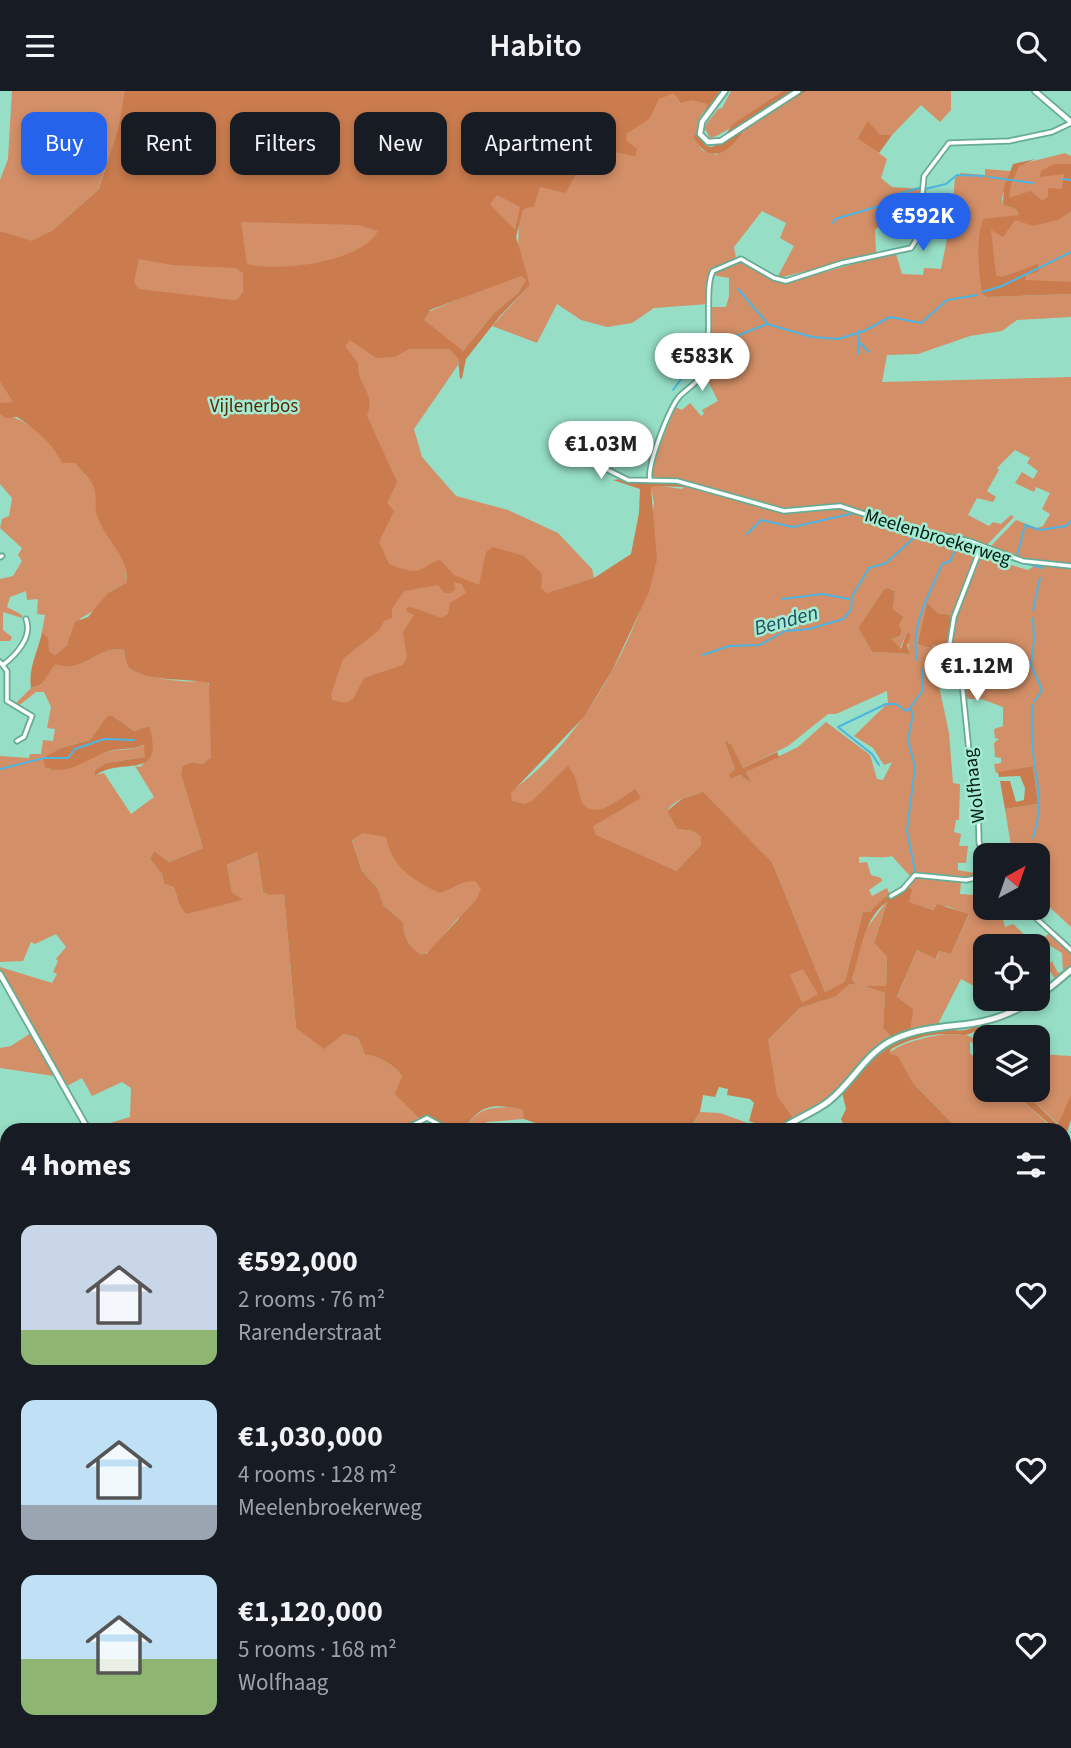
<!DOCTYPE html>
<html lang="en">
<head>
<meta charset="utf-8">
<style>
  body { margin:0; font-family:"Source Sans 3",sans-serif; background:#242831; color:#f1f3f6; height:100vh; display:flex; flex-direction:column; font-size:26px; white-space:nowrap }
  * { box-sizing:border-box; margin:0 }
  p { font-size:23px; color:#9ea1a6 }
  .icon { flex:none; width:38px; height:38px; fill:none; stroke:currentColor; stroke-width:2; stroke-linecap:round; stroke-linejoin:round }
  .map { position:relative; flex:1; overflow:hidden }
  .side { position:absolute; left:0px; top:1032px; width:1071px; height:625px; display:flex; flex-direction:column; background:#171b24; border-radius:21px 21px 0 0; box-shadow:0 4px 10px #0003 }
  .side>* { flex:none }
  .hud { position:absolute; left:21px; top:21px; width:700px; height:63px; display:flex; gap:14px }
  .needle { width:46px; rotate:40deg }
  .fabs { position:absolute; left:973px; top:752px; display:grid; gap:14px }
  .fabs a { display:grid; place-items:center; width:77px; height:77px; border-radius:14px; background:#171b24; box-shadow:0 4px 10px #0003; font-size:35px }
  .price { position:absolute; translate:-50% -60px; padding:0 16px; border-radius:24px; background:#fff; color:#222; font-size:23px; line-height:46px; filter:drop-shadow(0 2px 4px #0008) }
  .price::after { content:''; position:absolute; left:50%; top:42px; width:21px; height:16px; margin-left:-10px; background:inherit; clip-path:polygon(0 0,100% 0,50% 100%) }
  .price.current { background:#2563eb; color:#fff }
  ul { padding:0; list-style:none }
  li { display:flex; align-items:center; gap:21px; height:175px; padding:0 21px }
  li span { display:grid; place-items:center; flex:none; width:196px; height:140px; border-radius:14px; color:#555 }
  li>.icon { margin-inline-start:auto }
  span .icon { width:84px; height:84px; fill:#fffc; stroke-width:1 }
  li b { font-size:30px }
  h2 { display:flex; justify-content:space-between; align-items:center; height:84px; padding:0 21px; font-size:30px }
  .chip { padding:0 24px; border-radius:14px; background:#171b24; box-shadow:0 4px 10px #0003; font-size:24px; line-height:63px }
  .chip.current { background:#2563eb; color:#fff }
  header { display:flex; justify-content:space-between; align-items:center; height:91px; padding:0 21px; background:#171b24; font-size:32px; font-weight:600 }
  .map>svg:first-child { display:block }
  .green { fill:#d38f67; fill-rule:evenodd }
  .forest { fill:#ca7c4e; fill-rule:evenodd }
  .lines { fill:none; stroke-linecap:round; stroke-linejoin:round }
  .stream { stroke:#4db5e2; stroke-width:2 }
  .minor-casing { stroke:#66ac94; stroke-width:7 }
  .tertiary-casing { stroke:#66ac94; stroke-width:8 }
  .secondary-casing { stroke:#66ac94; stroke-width:9 }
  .minor { stroke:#fff; stroke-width:3.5 }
  .tertiary { stroke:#fff; stroke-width:4.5 }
  .secondary { stroke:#fff; stroke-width:5 }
  .rail { stroke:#427161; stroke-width:2; stroke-dasharray:9 9; stroke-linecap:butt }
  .labels { text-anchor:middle; stroke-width:5; stroke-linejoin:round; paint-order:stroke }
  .park-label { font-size:19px; fill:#5a2702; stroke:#a3ebd2 }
  .street-label { font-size:19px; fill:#001a12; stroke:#a3ebd2 }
  .water-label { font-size:21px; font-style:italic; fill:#234e62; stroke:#a3ebd2 }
</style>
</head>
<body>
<header><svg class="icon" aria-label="menu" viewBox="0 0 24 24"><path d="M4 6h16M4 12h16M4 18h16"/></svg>Habito<svg class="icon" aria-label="search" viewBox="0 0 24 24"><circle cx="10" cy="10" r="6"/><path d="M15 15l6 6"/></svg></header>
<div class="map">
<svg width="1071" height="1657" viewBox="0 0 1071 1657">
  <rect width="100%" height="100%" fill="#96dec5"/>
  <path class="green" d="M12,0H717L699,28L698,42L693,45L702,59L716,64L744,41L741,38L808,0H951V19L940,31L921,14L892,44H880L868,31L857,46L887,68L881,87L892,96L919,98L918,107L892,108L885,119L884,134L875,138L876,163L782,186L778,185L794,155L780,147L786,132L762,120L734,156L736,167L709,180L708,213L654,217L632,232L607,236L581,229L557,213L537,252L492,235L530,194L518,158L519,127L512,150L523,183C501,186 439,208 423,223L510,187L521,185L526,189L518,202L494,222L463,260L453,255L449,258L458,268V274L414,338L422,366L456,405L508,419L558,442L592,478L594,487L548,502L600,487L631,464L642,417L641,393L649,395L651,436L654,412L651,397L653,394L682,398L685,394L779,421L844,417L904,438L975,455L971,481L953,522L948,555L951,524L938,522L927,513L919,552L929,557L934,553L941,559L937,564L948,560L957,581L949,584L945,572L935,576L949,642L953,692L960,693L959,729H956L954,741L961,743L959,755H968L966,772H958V779L985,784C962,791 927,776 910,785L892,765C882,768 870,765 859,766V772L867,771L871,784L881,787L882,790L869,799L872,805L887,797L890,804L870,821H863L846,886L844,891L825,901L772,771L703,702C690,703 674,709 667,720L677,738L693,740L701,746V754L676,780L672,779L676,783L703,755L702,744L694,739L681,738L669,720L685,708L699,704L775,780L821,900C810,912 771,931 768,949L800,917L835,906L850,893L856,894L852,888L864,841L887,810L874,852L887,866L886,895H864L885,902L883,937L892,947L872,961L825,1010L775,1039L757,1033L756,1011L736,998L718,994L714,1005L703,1003L700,1019L689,1017L684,979L657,915L633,901H603L580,886L483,868L476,858L472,836L458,827L432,858L421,865C410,856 402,846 404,832L384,815L378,798L362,780L352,748L359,743L220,591H207L211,596V666L203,673L193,671L182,675L181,682L203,757L169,771L154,760L150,768L162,783L164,793L174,796L179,813L187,822L242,809L232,801L227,774L257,761L263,801L269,804L284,802L296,937L324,957L344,943L358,947L365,964C377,964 395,974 402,985L396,1003L423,1027L400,1040L87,1039L130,1026L131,997L122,991L92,1005L82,987L63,997L54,985L0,977V957L11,955L31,942L0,887V876L52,892L57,883L53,881L58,870L56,868L66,856L56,843L35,853L31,851L23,870L0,871V665L29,667L30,663H41L43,649L53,650L55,638L47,637L51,616L44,601H36L17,616L14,614L31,597L42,593L55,572C82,584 99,553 124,559C125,566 125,575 132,579C147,587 184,592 200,590L156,584L145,531L140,532L103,384C94,374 81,374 70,366C66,363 64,357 61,352C48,336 21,317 0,318V182L106,97L105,78L99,98L53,139L32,151L0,140V89L8,68ZM888,497L895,500L893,518L904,526L899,534L902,539L900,545L892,548L900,558L907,541L909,563L872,561L858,537L884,498ZM644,510C618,579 575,654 514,698L584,623ZM887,600L888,612L854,645L873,657L884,674L892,671L883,689L877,688L870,664L826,631L798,656L746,681L752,693L740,684L730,688L729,683L735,678L724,649L732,654L743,677L788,655L828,623H836ZM107,625H113L134,640L149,635L150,667L140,676L135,675L154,706L131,723L104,682L96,684L95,679L106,672L145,666V654C133,659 124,658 112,660C88,664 73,679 48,678L44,667L61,657L90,649Z
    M731,0H783C768,10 722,46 710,47L704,36L718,18L722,17Z
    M1065,62L1071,65V198H986L981,141L1023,123L1008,113L1007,100L1014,75Z
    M985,78L1010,80L1002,107L1003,114L1016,118L1019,124L983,129L982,203L987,206L1071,203V226L1017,229L1002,240L970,245L918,263L887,264L882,291L1071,286V473L1035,471L988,458L1016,429L1037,437L1043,435L1050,423L1042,418L1050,402L1036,396L1034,401L1015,392L1022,381L1033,388L1038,380L1027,372L1030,367L1015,359L997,377L999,379L987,400L996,406L993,411L977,407L968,424L989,435L993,431L1001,433L1011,424L1014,426L985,456L971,449L921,439L842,413L782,419L677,389L652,386V375L675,316L682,319L690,312L701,325L704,323L702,319L718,310L704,282L712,216H726L729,205V187L712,184L716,179L741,170C752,175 763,185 774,190C786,195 873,165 896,163L902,183L923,184L924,177L941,178L949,138L923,137V127H933L934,132H951L955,87L961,82L985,84Z
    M0,323C19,325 40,340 53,354C59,360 59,367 66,372H75C80,380 88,384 93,393C98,402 93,411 97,420C106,442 130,466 126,492L108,502L95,519L81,527L67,554L55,564L49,560L42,541L45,524L37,523L38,508L27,509L26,500L10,506L7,516L22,524V527L3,521V539L12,546L10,550H0V488L13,485L22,470L18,464L22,457L0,437L2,428L9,425L12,407L0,393Z
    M624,338L656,353L650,370L612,353Z
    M984,461L994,469L1028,479L1036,474L1071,476V836L1045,812L1038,814V765L985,767L983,760L1011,755L1005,718L1038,713L1033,675L996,682L994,673L1001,672V667L995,666L994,652L999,648L995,647L994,638L1003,635V616L981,608H966C964,589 955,573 952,555C948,526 973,492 979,464Z
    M917,785L961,790L960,803L974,804L977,820L993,819L1003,828L1005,836L1013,833L1036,855L1050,841L1071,862V875L1056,889L1047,876L1052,870L1058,882L1063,880L1062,862L1049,854L1038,869V856H985V901L961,888L937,935L910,940L897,907L917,859L937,868L939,860L951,863L969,824L947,815L935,819L908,811L907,795Z
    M945,943L967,944L985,953V964L970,950V962L985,977V999H1010L1054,1038L1061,1039H959L917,996L847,1019L846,1006C885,964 886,953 945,943Z
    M1038,963L1071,965V1003L1059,1034L1022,999H1038Z
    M509,1016L524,1019V1028L487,1031L479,1039L464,1040C477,1018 485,1017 509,1016Z
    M700,1021L720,1022L767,1039L689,1040Z
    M0,1049L7,1053V1143L0,1145Z
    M1064,1371L1071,1376V1468L1064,1474Z
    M67,1650H182L186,1657H71Z
    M288,1650H533L532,1657H282Z
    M536,1650H721L705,1657H535Z
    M744,1650H822L823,1657H726Z
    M826,1650H923L956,1657H827Z"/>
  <path class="forest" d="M125,0H721L699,31L708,13L691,9L681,12L674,2L659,8L649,28L626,43L627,50L637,58L635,65L593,57L579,76L566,102L540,96L534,115L523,118L516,146L530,194L499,226L466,268L462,287L460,288L458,268L449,258H409L395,266L376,267L350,249L345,255L358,272C357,297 376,299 367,325L397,391L387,412L394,420L379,451L389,473C400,477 414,484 424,477C431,473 432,471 440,469L454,484L479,494L486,461L493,456L524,465L542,483L541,498L547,502L594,487L631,463L639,422L640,398L613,389C624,386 631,392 641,392C656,392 673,388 686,396L653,395L651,397L657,468L649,501L612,580L584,626L511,702L512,710L525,713L532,710L568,675C576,684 577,694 580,706C589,735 621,707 635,698L641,707L593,735L596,744L676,780L701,754V746L693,740L677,738L667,720L683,707L703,701L772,771L825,901L844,891L846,886L863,821H870L883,808L907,795L912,799L909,811L934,819L937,813L969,823L951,863L939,860L936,868L917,859L897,906L913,918L910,940L892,947L883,937L885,902L864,895H886L887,866L874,852L887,811C863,828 861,861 852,888L856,894L850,893L835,906L800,917L768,949L777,1005L793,1027L775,1039L749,1030L754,1012L750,1008L727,1004L728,998L719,996L715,1006L703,1004L700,1021L689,1039H555L524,1028L523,1019C493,1012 480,1013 464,1039H452L436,1029L419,1027L395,1003L402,985C395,974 377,964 365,964L358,947L344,943L324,958L296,937L284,803L269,804L263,801L257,761L227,774L232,801L243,809L186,823L179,813L174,796L164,793L162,783L150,768L154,760L169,771L203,757L181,683L182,675L193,671L203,673L211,666L209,592C188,587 152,591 132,579C125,575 125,566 124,559C99,553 82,584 55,573L42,593L31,597C28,576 38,561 42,541L48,547L49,560L55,564L67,554L75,531L88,526L108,502L126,492C131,466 103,447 97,424C93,412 98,403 92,392C87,383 80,380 75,372H62C52,351 36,339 17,326L6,327L0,323V312L13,311L0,290V140L32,150L53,139L99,98L119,35ZM497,104L520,116L515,139L490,113ZM241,131L359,134L378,140C361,172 278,181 247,173ZM139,168L172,174L236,177L243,182V201L238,208L233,209L139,198L134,191ZM521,185L526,189L518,202L494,222L463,260L424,229L430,219ZM454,491L462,493L466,502L450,512L448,523L442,527L411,516L406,517L407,521L414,524L403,541L407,567L403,574L364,587L353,608L346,612L332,609L331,603L343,568L379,539L385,529L392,527V518L404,500L438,494L444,502H450L455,499ZM363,742L386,746C392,777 413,789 440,802L465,791L475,790L481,798L476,809L427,862L421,864C410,856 402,846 404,832L384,815L378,798L362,780L352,749ZM803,878L818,903L802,912L790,884Z
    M783,0H808L742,38L744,40C727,63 709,75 693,45L698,42L706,55L712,56L730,46L727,41L733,33Z
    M868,30L880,44H892L879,62L857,47Z
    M1036,68L1019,75L1011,93L1009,107L1030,100L1042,109L1048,106V97L1062,98L1064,83L1040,86L1041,80L1054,73H1071V120L1058,129L1033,135L1015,129L1003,146L991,139L996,184L1002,186L1038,173L1039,180L1026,184L1025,189L1071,191V203L987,206L982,203C979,178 975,152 983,128L1019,124L1016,118L1003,114L1004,96L1013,73Z
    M888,497L895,500L893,518L904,526L899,534L902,539L900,545L892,548L901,558L907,541L911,544L907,554L910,563L872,561L858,537L884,498Z
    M927,512L938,522L951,524L947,556L941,559L934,553L930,557L918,553Z
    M107,625H113L134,640L149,635C166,693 121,664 95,685V679L106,672L145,666L144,654C132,659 122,657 110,660C90,665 67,687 45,676L43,667L61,657L90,649Z
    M724,649L732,654L743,677L777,661L779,666L746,681L752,693L740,684L730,688L729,683L735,678Z
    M1033,675L1038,713L1005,718L1000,690H1010L1016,711L1024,709L1025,697L1020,685L999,686L998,681Z
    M977,934L979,938C963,948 963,942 947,943C927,943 908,949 891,958L889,963L898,965L912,991L959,1039H846L841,1028L846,1018L842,1001C873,967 892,944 940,939C954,938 964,943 977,934Z
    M1010,999H1022L1058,1034L1071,1003V1029L1064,1050V1040L1053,1039L1054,1037Z
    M1064,1098L1071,1120V1376L1064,1371Z"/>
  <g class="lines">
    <path class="stream" d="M989,86L1033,92
      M1063,88L1071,89
      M925,98L946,93L957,84L985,85
      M833,132L835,128L883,114L888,106L919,97
      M738,198L767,232
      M982,201L1002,195L1071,161
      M858,250L869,261
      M716,253L767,233L812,246L838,248L864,240L890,226L921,232L947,209L977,204
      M710,256L711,255
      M858,263L859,240
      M673,299L701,261
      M675,392L703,399
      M747,443L761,429L793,436L854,422L918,443L974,455
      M984,461L1042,477
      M1017,465L1025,434L1040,439L1066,435L1071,430
      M782,508L822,503L849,508
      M1033,519L1040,487
      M1033,527L1034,550L1031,574L1042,599L1034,611
      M703,564L729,555L760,554L785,540L809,538L843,528L851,519L852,505L869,477L886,472L918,443
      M917,569C910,532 929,506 942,473L950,470L959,451
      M1032,614C1032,628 1031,644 1033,659C1036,696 1045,708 1033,747
      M879,674L872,663L838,636L886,613H896L906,620L909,618
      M0,678L44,667H68L75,658L104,648L134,649
      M915,780L907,740L915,676L908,649L913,623L910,617L923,599L922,578
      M450,1657L454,1650"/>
    <defs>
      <path id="minor" d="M572,350L596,373L628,389L677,390L784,420L840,415L913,439L969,450L1023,470L1071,475
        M650,388C647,374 669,318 679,306C686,298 697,293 702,283C715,255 703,197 713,180L741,168L774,187L786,190L842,172L911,157L918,146L924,85L949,52L1009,50L1052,41L1071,32
        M981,456L954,526L950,551L962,592L970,670L978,713L979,751L985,773
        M0,466L2,465
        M0,571L7,580V610L32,625L24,646L17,650
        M3,574C16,564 33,546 26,528
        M891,805L903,798L915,784L966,789L985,785
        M1025,817L1071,859
        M401,1040L427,1027L451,1040
        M0,1147L7,1146
        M0,1186L7,1174
        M0,1191H7
        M0,1278L7,1282
        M0,1395L7,1396
        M0,1435L7,1431
        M0,1509L7,1515
        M1064,1521L1071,1525
        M0,1541L4,1554L0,1564
        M0,1605L7,1615
        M0,1636L7,1630
        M235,1657L237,1650
        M533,1657L535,1650"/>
      <path id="tertiary" d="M725,0L702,31L700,43L708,51L721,50L798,0
        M1035,0L1071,31
        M0,883L89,1040
        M0,1368L7,1367"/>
      <path id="secondary" d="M778,1040C794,1028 814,1022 829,1010C853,991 867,960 895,948C918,937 945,936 969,933C1013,927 1039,907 1071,879
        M0,1248L7,1249"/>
    </defs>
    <use href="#minor" class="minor-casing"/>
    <use href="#tertiary" class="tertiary-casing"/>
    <use href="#secondary" class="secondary-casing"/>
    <use href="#minor" class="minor"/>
    <use href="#tertiary" class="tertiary"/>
    <use href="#secondary" class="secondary"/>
    <path class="rail" d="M1064,1569H1071
      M719,1657L738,1650"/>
  </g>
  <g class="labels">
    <g class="park-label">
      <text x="254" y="321">Vijlenerbos</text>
    </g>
    <g class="street-label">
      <text transform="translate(938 445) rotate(17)" y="7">Meelenbroekerweg</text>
      <text transform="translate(973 695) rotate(-97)" y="7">Wolfhaag</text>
    </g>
    <g class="water-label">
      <text transform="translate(786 529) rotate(-15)" y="7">Benden</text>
    </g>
  </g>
</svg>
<div class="fabs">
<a><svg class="needle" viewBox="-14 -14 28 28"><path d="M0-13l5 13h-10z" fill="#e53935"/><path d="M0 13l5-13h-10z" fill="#9ea1a6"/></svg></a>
<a><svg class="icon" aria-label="locate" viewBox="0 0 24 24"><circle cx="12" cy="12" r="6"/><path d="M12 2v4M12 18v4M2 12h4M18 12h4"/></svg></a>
<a><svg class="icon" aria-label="layers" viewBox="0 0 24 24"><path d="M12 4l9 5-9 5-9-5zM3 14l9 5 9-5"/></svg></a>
</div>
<b class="price current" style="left:923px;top:162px">€592K</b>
<b class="price" style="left:702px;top:302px">€583K</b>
<b class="price" style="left:601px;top:390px">€1.03M</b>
<b class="price" style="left:977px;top:612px">€1.12M</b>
<div class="hud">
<a class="chip current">Buy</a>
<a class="chip">Rent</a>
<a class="chip">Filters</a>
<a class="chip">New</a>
<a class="chip">Apartment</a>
</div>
<section class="side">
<h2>4 homes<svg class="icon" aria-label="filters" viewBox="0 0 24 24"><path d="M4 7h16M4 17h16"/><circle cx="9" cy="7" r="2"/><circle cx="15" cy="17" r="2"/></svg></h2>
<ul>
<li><span style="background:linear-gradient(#c9d6e8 75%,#8fb573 0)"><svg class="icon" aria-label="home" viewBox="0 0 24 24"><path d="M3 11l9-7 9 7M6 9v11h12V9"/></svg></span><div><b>€592,000</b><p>2 rooms · 76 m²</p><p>Rarenderstraat</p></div><svg class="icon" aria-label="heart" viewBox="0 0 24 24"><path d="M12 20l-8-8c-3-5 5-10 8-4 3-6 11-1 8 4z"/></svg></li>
<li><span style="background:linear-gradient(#bfe0f5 75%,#9aa5b1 0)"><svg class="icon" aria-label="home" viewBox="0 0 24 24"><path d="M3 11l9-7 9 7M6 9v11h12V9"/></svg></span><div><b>€1,030,000</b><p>4 rooms · 128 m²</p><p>Meelenbroekerweg</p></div><svg class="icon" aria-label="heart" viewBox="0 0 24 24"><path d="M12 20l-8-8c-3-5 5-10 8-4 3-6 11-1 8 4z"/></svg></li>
<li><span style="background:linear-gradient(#bfe0f5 60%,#8fb573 0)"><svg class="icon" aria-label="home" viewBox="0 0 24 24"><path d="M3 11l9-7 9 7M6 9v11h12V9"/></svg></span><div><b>€1,120,000</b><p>5 rooms · 168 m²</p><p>Wolfhaag</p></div><svg class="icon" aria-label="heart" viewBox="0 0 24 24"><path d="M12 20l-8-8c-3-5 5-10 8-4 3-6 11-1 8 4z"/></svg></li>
</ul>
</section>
</div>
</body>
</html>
